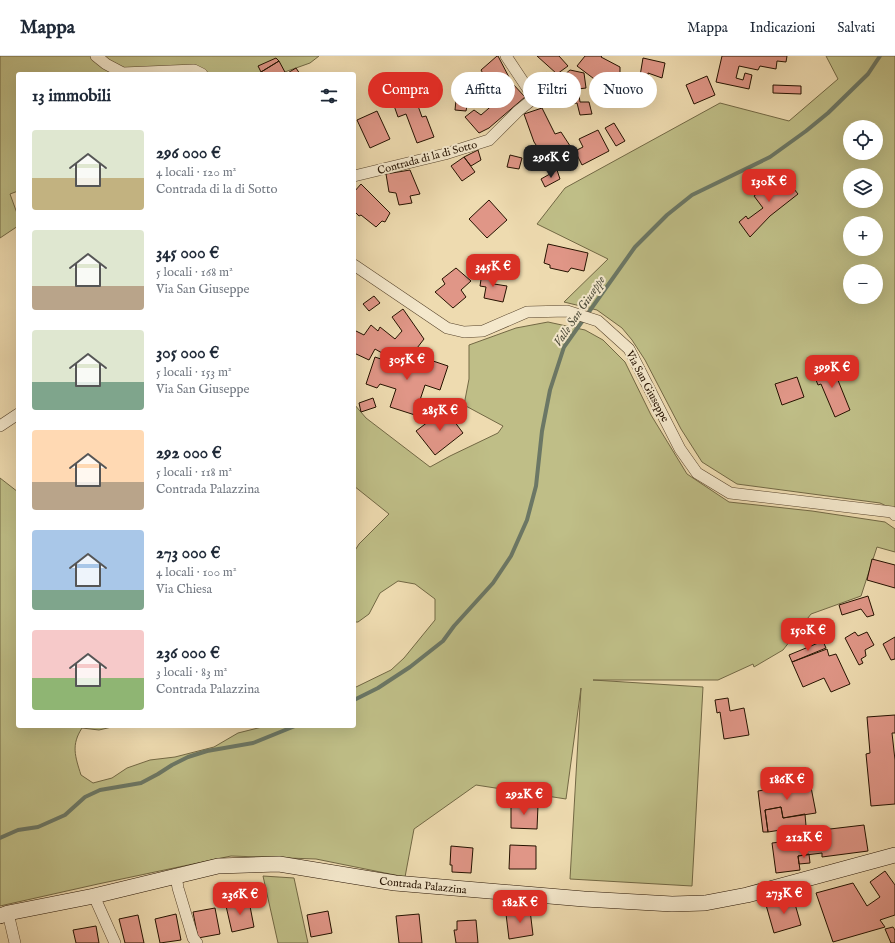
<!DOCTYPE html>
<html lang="it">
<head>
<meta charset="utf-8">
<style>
  body { margin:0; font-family:"IM FELL English",serif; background:#f2f2f3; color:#1f2937; height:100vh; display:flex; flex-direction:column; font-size:15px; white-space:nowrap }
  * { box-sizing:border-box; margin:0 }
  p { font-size:13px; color:#747a83 }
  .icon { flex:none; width:22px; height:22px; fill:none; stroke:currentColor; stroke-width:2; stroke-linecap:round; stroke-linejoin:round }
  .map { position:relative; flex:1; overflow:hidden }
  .drawer { position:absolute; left:16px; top:16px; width:340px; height:656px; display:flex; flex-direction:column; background:#fff; border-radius:4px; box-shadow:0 4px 16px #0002 }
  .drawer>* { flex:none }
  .guide { position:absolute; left:368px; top:16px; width:380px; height:36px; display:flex; gap:8px }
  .fabs { position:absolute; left:843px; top:64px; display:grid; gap:8px }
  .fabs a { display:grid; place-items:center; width:40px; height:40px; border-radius:50%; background:#fff; box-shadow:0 4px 16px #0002; font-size:20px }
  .price { position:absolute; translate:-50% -34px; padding:0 9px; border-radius:8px; background:#d93025; color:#fff; font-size:13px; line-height:26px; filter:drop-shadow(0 1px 2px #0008) }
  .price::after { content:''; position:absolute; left:50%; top:24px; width:12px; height:9px; margin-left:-6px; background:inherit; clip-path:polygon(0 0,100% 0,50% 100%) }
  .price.on { background:#222; color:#fff }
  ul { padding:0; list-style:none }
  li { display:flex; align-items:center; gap:12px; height:100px; padding:0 16px }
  li span { display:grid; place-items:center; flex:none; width:112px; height:80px; border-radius:4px; color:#555 }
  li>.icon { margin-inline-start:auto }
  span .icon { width:48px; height:48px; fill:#fffc; stroke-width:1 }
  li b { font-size:17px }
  h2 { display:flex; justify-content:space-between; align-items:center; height:48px; padding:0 16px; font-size:17px }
  .tag { padding:0 14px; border-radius:18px; background:#fff; box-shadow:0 4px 16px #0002; font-size:14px; line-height:36px }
  .tag.on { background:#d93025; color:#fff }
  header { display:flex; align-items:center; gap:24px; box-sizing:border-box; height:56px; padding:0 20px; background:#fff; border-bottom:1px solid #e0e1e3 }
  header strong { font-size:19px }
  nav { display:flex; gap:22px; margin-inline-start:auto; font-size:14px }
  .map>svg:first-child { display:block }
  .green { fill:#bfbe87; stroke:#726844; fill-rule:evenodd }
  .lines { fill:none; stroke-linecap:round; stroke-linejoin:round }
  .stream { stroke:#6b7765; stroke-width:4 }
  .building { fill:#e09687; stroke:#251200 }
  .street-casing { stroke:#57442c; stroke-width:12 }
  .secondary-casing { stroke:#251200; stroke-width:16 }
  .street { stroke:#f4e8cc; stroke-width:11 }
  .secondary { stroke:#f4e8cc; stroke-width:15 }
  .labels { text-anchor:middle; stroke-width:4; stroke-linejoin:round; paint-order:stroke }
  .street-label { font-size:11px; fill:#251200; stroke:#f4e8cc }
  .water-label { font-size:12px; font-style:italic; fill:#4e4d3b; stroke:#f4e8cc }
</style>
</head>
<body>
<header>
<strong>Mappa</strong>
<nav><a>Mappa</a><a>Indicazioni</a><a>Salvati</a></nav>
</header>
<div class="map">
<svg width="895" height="887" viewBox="0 0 895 887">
  <rect width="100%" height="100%" fill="#eedbb0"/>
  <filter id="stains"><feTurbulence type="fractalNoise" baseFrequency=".005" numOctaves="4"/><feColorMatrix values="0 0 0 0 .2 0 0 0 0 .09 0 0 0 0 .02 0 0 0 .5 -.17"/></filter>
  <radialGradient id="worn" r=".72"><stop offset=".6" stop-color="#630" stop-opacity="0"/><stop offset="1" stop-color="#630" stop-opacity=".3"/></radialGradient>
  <path class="green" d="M0,0H319L310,7L279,18H18V135L10,138L18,160V170L0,182Z
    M826,0H895V454L880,447L737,428L702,406L681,373L645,304L632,284L622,272L597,254L564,246L608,203L537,168L565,132L720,47L789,65L838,23ZM850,71H876V97H850ZM850,119H876V145H850ZM850,167H876V193H850ZM850,215H876V241H850Z
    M548,266L585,274L603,284L625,306L651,359L687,418L729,446L812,455L885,466L895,473V496L877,491L861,540L811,558L783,594L754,611L753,608L718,624H593L703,631L692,830L570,823L581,632L566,743L476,729L414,773L405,821L316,803L231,800L98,828L0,850V422L18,436V670H116L99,674L82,672C71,689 75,700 81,719L93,727L112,722L127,712L150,704L175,701L214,691L238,677L266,670H354V632L391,614L404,602L435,564V543L415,528L398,525L380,537L369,558L358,566H354V496L359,488L389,458L354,430V348L366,362L430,411L450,400L498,377L503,370L464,349L469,323V289L516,272Z
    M263,820L294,822L308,887H278Z"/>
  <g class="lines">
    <path class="stream" d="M354,644L378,632L410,611L443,585L454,570L493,527L511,500L527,464L536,430L542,375L550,334L564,291L635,191L667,159L692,139L770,101L806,75L828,57L868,18L880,0
      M0,782L18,774L38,771L65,759L85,741L100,734L141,727L158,718L172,709L188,701L207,695L253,687L295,670"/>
  </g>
  <path class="building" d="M497,0H498L512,27L525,41L489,72L479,77L465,61L474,54L481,59L496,46L491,40L494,37L481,14Z
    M537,0H559L568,10L557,18Z
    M585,0H602L601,1L620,11V18L639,26L643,2L665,7L662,22L648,17V33L618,41L577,10Z
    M722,0H787L786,6L777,5L776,13L760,10L758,14L739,10L736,22L743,24L745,17L752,19L749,33L716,26Z
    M276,2L279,5L261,16L258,10Z
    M279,5L286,18L296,12L300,18H262L261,16Z
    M570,14L584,17L586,32L578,33L580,46H589L592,58L580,59L577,47L555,50L542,44L532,30L547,16L550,20L554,19L560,22L565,32H569L564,19Z
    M707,20L715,39L694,48L686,29Z
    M463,25L472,31L466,41L459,40L457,34Z
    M773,29L801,30V38L773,37Z
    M413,36L422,61L426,60L434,81L417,87L406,58L398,61L392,44Z
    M456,44L468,45L466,55L455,54Z
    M542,52L555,78L561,76L574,96L547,105L534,86L524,58Z
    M377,55L390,83L370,92L357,64Z
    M614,67L625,85L616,90L605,72Z
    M598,74L609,95L582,109L575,95L583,91L579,83Z
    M478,94L481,104L471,110L464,101Z
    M510,99L522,102L519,113L507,111Z
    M464,101L475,116L462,125L451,110Z
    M410,114L420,138L410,140L412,147L399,149L396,137L389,136L386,118Z
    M557,114L560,123L545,131L541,123Z
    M782,118L798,138L770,160L750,181L739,166L746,160L748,163L763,152L754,140Z
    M361,128L390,157L385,166L382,165L376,171L361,159L359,160L354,155V136Z
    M489,144L507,164L487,182L469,163Z
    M548,188L588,197L584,215L571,212L568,216L550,212V209L544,207Z
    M456,212L471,225L461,234L466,241L453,252L435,236L445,228L442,223Z
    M482,217L496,220L494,228L507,230L503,246L484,242L486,231L480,230Z
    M374,240L380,247L369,255L363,248Z
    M403,253L424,283L407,305L387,293L382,297L375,293L369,304L354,297V274L364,279L371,269L378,275L380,271L395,283L402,275L392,261Z
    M418,300L448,310L440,334L425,329L415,359L390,351L396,333L380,328L377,332L366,328L375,301L413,314Z
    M831,307L850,354L835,361L821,328L818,329L812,314Z
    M797,321L804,341L782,349L775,328Z
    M373,342L376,351L361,356L359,347Z
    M445,353L463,377L435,399L416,375Z
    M872,503L895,509V532L867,524Z
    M868,540L874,559L867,561L861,553L842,559L839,549Z
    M831,564L832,572L819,578L816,571Z
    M855,576L858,580L867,576L874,589L865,594L866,600L861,603L863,607L859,609L845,582Z
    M895,581V603L891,604L883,588Z
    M823,585L826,592L792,606L789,599Z
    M827,593L829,600L836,598L850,628L831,636L824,622L803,631L792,606Z
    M728,642L730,655L744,652L749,679L724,683L720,656L717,657L715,644Z
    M895,659V677H892L895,704V748L871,750L866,698L870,697L867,661Z
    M810,726L816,757L783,762L781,751L765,754L768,776H763L758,735Z
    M511,748L538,749L537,773L511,772Z
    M781,751L783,762L805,758L806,770L768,776L765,754Z
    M864,769L868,795L822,801V797L798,800L800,814L776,817L772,787L797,784L796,777Z
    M510,789L536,790V813H509Z
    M451,790L473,792L471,817L452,816V809H450Z
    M809,798L810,807L799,808L798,800Z
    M885,815L895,829V859L880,864L885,871L833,886L816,837L853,827L867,850L880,841L870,826Z
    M793,841L801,869L774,877L766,849Z
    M249,845L254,871L232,876L226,850Z
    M215,852L220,878L198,882L193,856Z
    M530,854L533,879L509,883L506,858Z
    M328,855L332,877L311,881L307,859Z
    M176,858L181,884L160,887L155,863Z
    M419,858L422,887H399L396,860Z
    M138,859L144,887H125L119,863Z
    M476,864L478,887H456L454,874H457V865Z
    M96,870L99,887H76L73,874Z
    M893,871L895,874V887H891L885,873Z"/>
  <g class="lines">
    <defs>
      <path id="street" d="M96,0L106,8L123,17L194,14L202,18
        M354,120L445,98L489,84L518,55L534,42L506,0
        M354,209L447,272L464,276L483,275L527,256L567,255L598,265L629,293L680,393L697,417L730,437L892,456L895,459
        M0,370L18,358
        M176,820L178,832L193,882L197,887
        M94,840L115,887
        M8,857L15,887"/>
      <path id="secondary" d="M0,860L8,857L94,840L218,810L279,808L395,827L584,843L672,848L705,847L747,839L895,799"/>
    </defs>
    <use href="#street" class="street-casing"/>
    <use href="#secondary" class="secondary-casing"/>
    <use href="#street" class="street"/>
    <use href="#secondary" class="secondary"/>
  </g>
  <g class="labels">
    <g class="street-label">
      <text transform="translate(427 101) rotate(-15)" y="4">Contrada di la di Sotto</text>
      <text transform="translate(648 330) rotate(62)" y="4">Via San Giuseppe</text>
      <text transform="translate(423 829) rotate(6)" y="4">Contrada Palazzina</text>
    </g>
    <g class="water-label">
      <text transform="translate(579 255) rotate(-56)" y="4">Valle San Giuseppe</text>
    </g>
  </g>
  <rect width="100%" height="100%" filter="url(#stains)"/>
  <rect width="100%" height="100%" fill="url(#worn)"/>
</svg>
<div class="fabs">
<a><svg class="icon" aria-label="locate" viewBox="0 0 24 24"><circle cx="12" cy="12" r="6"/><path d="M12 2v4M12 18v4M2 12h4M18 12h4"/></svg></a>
<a><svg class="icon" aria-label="layers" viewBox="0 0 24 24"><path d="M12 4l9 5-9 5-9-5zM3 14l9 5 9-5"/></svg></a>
<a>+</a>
<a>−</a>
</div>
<b class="price on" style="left:551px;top:123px">296K €</b>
<b class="price" style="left:769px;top:147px">130K €</b>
<b class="price" style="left:493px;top:232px">345K €</b>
<b class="price" style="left:407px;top:325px">305K €</b>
<b class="price" style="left:832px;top:333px">399K €</b>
<b class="price" style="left:440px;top:376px">285K €</b>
<b class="price" style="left:808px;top:596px">150K €</b>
<b class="price" style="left:787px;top:745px">186K €</b>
<b class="price" style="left:524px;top:760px">292K €</b>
<b class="price" style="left:804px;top:803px">212K €</b>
<b class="price" style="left:784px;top:859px">273K €</b>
<b class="price" style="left:240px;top:860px">236K €</b>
<b class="price" style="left:520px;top:868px">182K €</b>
<div class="guide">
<a class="tag on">Compra</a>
<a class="tag">Affitta</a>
<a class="tag">Filtri</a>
<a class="tag">Nuovo</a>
</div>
<section class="drawer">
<h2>13 immobili<svg class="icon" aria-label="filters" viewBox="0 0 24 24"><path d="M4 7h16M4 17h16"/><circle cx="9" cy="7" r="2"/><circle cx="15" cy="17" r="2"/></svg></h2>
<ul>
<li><span style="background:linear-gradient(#dfe7d0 60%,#c2b280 0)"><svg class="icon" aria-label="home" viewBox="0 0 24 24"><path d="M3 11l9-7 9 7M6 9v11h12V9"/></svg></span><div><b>296 000 €</b><p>4 locali · 120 m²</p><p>Contrada di la di Sotto</p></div></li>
<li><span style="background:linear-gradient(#dfe7d0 70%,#b9a48a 0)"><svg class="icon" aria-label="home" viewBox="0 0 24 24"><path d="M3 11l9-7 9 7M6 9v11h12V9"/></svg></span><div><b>345 000 €</b><p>5 locali · 168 m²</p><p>Via San Giuseppe</p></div></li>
<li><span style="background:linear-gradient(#dfe7d0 65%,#7fa58c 0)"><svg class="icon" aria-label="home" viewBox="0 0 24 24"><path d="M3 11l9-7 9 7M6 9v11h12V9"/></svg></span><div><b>305 000 €</b><p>5 locali · 153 m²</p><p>Via San Giuseppe</p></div></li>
<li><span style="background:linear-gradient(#ffd9b3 65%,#b9a48a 0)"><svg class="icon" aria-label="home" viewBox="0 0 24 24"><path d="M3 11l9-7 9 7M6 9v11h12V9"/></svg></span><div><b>292 000 €</b><p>5 locali · 118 m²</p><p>Contrada Palazzina</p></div></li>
<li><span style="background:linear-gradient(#a9c7e8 75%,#7fa58c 0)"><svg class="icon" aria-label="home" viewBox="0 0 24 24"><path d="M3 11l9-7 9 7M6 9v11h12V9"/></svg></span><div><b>273 000 €</b><p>4 locali · 100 m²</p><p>Via Chiesa</p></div></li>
<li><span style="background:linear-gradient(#f6c9c9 60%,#8fb573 0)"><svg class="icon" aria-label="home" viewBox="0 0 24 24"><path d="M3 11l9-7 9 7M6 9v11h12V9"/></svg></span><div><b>236 000 €</b><p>3 locali · 83 m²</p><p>Contrada Palazzina</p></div></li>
</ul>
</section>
</div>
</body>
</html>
